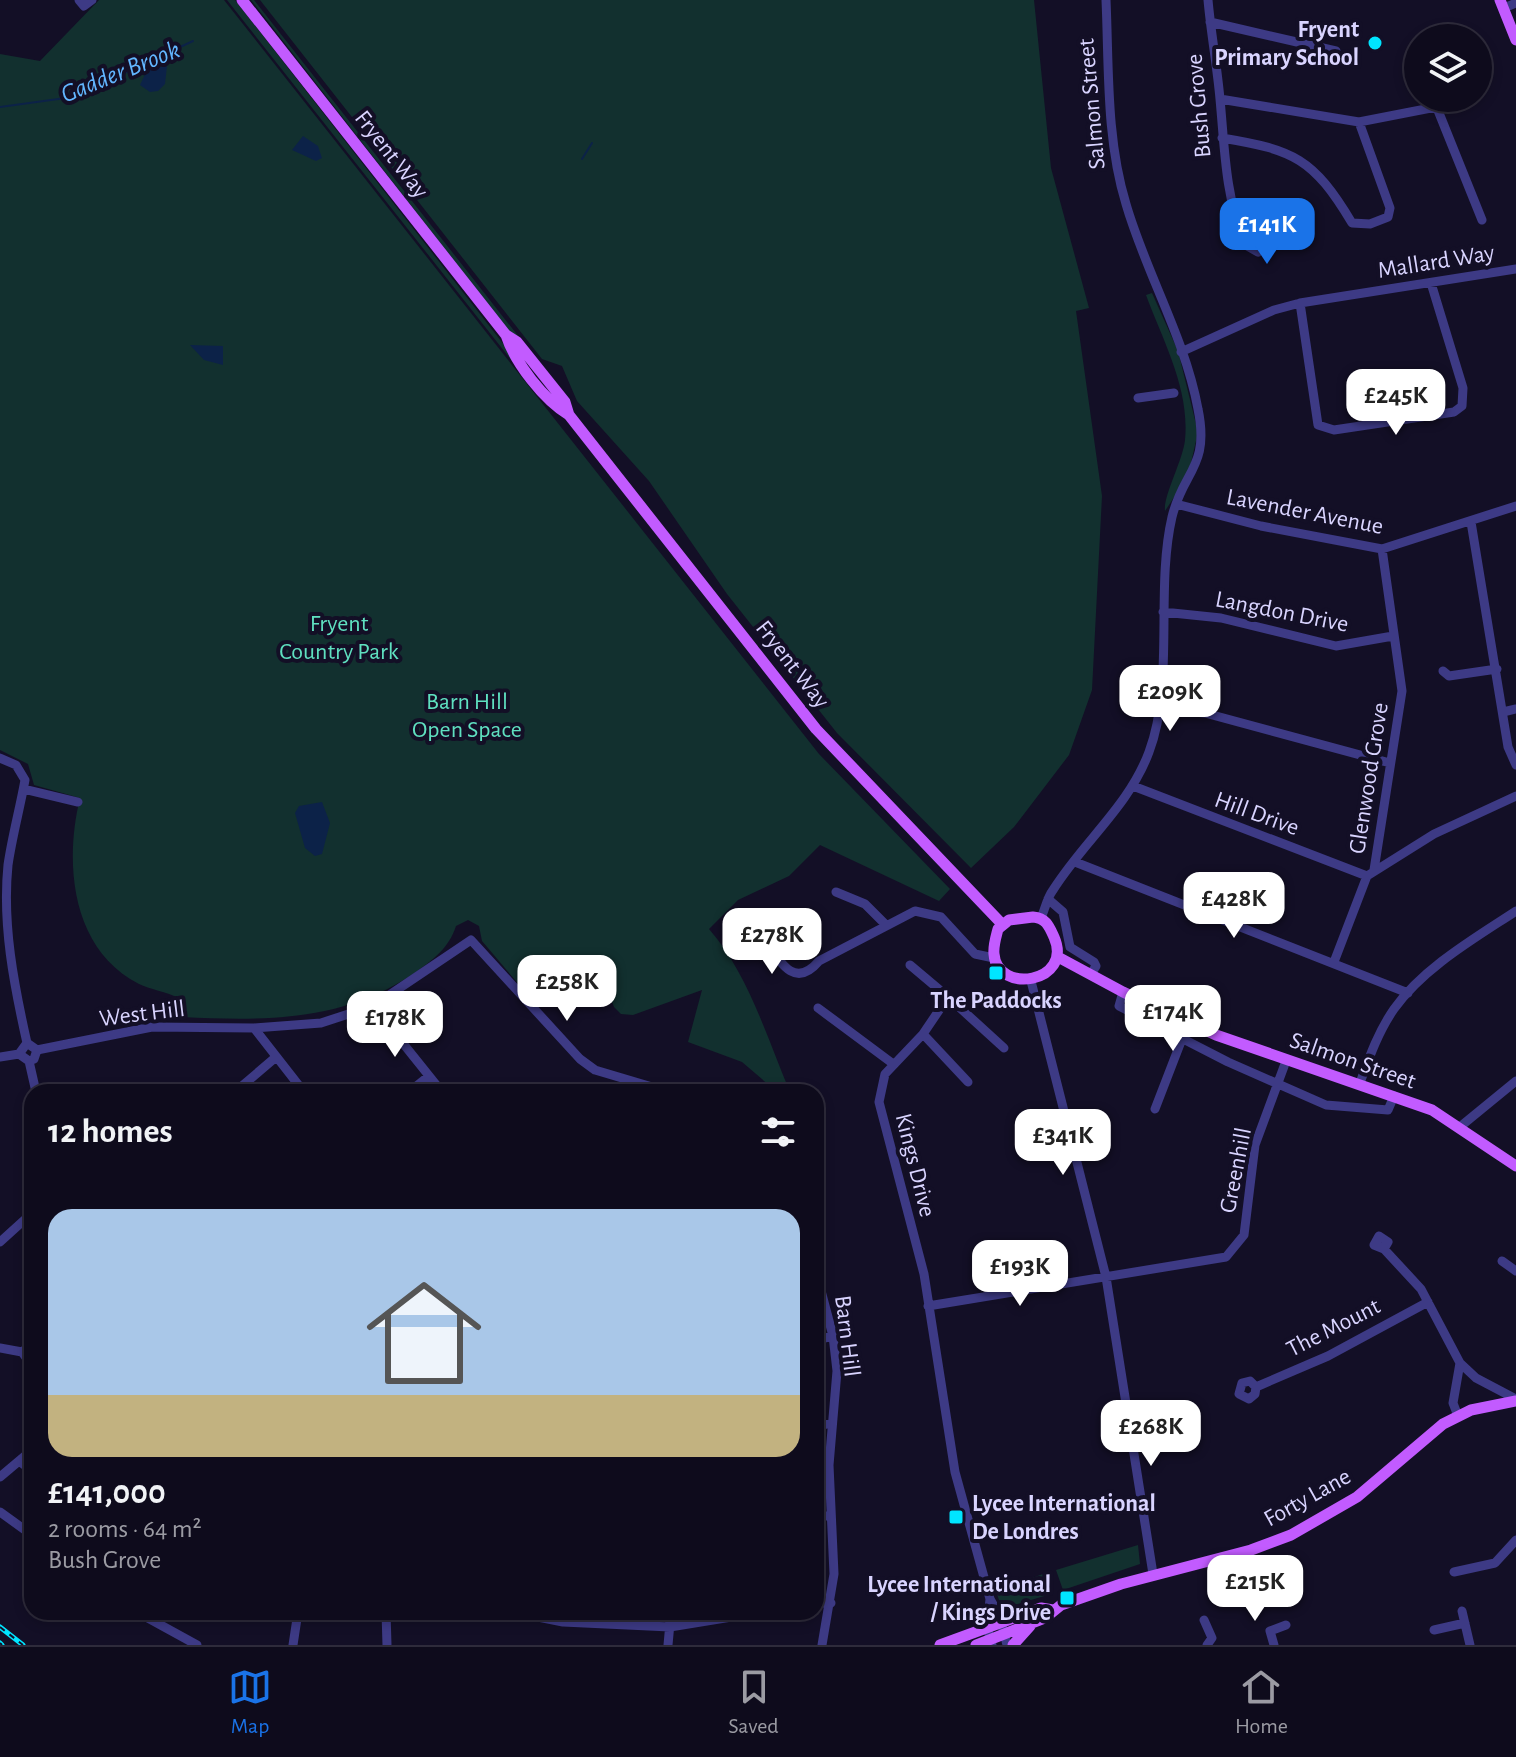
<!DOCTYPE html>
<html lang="en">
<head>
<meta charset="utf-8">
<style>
  body { margin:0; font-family:"Alegreya Sans",sans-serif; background:#171425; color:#f1f3f6; height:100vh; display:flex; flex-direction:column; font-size:30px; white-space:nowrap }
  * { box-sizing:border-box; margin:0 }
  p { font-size:26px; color:#9b9ba3 }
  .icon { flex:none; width:44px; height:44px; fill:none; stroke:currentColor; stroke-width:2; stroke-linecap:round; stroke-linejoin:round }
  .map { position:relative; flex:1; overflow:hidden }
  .panel { position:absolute; left:24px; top:1084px; width:800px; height:536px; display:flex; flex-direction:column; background:#0e0b1c; border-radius:24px; box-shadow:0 4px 12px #0003,0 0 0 2px #2e2b3b }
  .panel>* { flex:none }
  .controls { position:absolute; left:1404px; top:24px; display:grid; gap:16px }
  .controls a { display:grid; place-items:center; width:88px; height:88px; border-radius:50%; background:#0e0b1c; box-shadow:0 4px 12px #0003,0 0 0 2px #2e2b3b; font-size:40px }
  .price { position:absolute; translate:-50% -68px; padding:0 18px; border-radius:16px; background:#fff; color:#222; font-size:26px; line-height:52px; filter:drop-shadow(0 2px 4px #0008) }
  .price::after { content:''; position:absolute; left:50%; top:48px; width:24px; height:18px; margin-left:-12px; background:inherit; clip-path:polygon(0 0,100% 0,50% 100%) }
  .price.current { background:#1a73e8; color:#fff }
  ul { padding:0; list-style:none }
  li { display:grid; align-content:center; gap:16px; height:424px; padding:0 24px }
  li span { display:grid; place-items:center; height:248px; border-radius:24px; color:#555 }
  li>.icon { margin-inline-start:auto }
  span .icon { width:144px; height:144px; fill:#fffc; stroke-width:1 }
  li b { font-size:34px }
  h2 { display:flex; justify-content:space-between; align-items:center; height:96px; padding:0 24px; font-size:34px }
  .menu { display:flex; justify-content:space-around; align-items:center; height:112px; border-top:2px solid #2e2b3b; background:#0e0b1c; font-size:22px; color:#9b9ba3 }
  .menu a { display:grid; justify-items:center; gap:4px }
  .menu .current { color:#1a73e8 }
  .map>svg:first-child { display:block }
  .green { fill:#12302f }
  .water { fill:#0c2248 }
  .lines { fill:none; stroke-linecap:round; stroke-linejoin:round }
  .stream { stroke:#0c2248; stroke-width:2 }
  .minor { stroke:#3d3a85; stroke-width:9 }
  .major { stroke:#c25bff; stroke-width:11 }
  .rail-casing { stroke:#00e5ff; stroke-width:5 }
  .rail { stroke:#130f26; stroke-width:2; stroke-dasharray:6; stroke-linecap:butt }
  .poi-dot { fill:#00e5ff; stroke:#130f26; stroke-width:3 }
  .labels { text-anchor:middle; stroke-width:8; stroke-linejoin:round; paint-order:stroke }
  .poi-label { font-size:24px; font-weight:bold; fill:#d9d4ff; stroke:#130f26; text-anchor:end }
  .street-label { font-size:24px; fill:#d9d4ff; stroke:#130f26 }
  .park-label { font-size:24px; fill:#5fe0c0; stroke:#130f26 }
  .water-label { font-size:26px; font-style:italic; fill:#62b6ff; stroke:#130f26 }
</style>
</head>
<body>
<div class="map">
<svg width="1516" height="1645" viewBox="0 0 1516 1645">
  <rect width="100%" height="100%" fill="#130f26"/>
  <path class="green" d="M99,0H224L819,754L950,889L939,901L820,845L789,876L738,900L709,929C748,973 767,1038 790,1092H777L742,1062L688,1042L702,990L633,1015L621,1014L614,1007L600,971L566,969L521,987L482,941L479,926L468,920L456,926C449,948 433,960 413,974C341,1022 265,1021 182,1017L179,998C167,992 149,989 139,984C71,949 64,863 80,798L34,785L28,764L0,750V54L40,61Z
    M227,0H235L515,359L512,361Z
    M251,0H254L526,346L523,349Z
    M260,0H1034L1051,168L1089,308L1076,311L1102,496L1092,690L1069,755L1014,827L971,868L837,733L727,594L649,481L577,401L562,366L542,359Z
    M1152,293L1178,351L1198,432L1188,476L1165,511C1163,496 1183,460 1185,440C1190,389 1163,341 1146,295Z
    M1138,1545L1140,1564L1063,1590L1056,1570Z
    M1043,1574L1051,1594L1008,1607L1000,1603L996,1591Z"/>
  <path class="water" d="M167,66L165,84L158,91L150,92L140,85L148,68Z
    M303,136L318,146L322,158L316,161L292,150Z
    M190,345L223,346V365L204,360Z
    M322,802L330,823L322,854L315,856L305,848L295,813L299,806Z"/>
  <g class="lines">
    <path class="stream" d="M0,107L73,97L193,41
      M582,159L592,143"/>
    <path class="minor" d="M79,0L84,6L92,0
      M1208,0C1211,33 1217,66 1220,99C1225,153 1225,191 1244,244L1258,252L1264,243C1258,228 1241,221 1232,207
      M1504,8L1516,3
      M1210,22L1336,51
      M1433,98L1482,220
      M1220,99L1359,122L1436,107
      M1222,138C1294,150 1313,158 1352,223L1370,224L1388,217L1390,208L1359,122
      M1300,303L1318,425L1334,430L1454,412L1462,406L1463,388L1431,283
      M1181,352L1274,310L1300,303L1516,269
      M1138,398L1174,393
      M1176,504L1261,526L1382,549L1516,506
      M1471,522L1508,747L1516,765
      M1163,612L1221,618L1336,646L1393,636
      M1443,671L1449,676L1497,669
      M1158,709L1205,713L1390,763
      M1503,712L1516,709
      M0,758L16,765L25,780C20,808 12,837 8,865C2,924 14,985 27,1043
      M1133,786L1367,876
      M24,789L78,802
      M1075,862L1408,993
      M1374,870L1402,691L1382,549
      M836,892L865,904L886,925
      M1048,899L1063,912L1070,947L1094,962L1096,966L1091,974
      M1041,918C1045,909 1047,898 1053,890C1083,842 1129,806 1149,752C1175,683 1155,590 1172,517C1183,471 1210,467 1198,409C1185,338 1146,273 1126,204C1106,139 1109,67 1106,0
      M758,930C776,953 791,994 819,961L915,911L941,917L975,954L994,958
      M1334,962L1367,876L1434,834L1516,796
      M910,965L948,997L923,1034L885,1074L879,1102L924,1274L955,1472L990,1599
      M1031,981L1106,1277L1153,1574
      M1123,992L1119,1006L1228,1062L1326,1105L1388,1110L1394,1096
      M948,997L1004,1048
      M373,1006L442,1092
      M818,1008L892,1063
      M254,1028L304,1092
      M923,1034L968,1082
      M37,1050L27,1043L19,1054L29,1061L34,1059L37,1050L152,1027L254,1028L321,1023L373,1006L471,940L580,1059L595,1070L669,1092
      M0,1057L19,1054
      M29,1061L36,1092
      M1360,1083C1369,1058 1378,1032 1394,1009C1423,968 1475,938 1516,911
      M235,1092L276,1057
      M409,1092L429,1076
      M1155,1109L1182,1039
      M1461,1126L1516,1081
      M0,1242L32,1213
      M1384,1249L1388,1242L1379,1236L1374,1245L1384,1249L1421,1289L1460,1363L1476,1378L1516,1399
      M1502,1261L1516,1271
      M816,1272L833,1336L837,1371L829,1465L834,1574L822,1645
      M928,1306L1226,1257L1244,1235L1255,1145L1286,1061
      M816,1340L833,1336
      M0,1348L22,1352L32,1366
      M22,1352L32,1344
      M1256,1387L1255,1394L1249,1399L1239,1394L1242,1383L1250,1381L1256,1387L1328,1356L1428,1302
      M1458,1416L1453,1403L1460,1363
      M816,1427L831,1423
      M19,1461L32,1471
      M0,1477L32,1450
      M0,1512L32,1535
      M816,1517L831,1515
      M1454,1572L1495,1563L1516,1540
      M816,1603H831
      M1462,1611L1470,1645
      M137,1612L197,1645
      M386,1612L387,1645
      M513,1612L563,1622L670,1627L762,1612
      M1204,1620L1212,1638L1207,1645
      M1434,1630L1465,1623
      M293,1645L298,1612
      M668,1645L671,1612
      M992,1645L987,1627L990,1599L1000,1617L1007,1645
      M1274,1645L1270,1631L1286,1625"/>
    <path class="major" d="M242,0L506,335L517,342L565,402L569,415L816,729L1001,923
      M1500,0L1516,40
      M506,335C515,363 544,400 569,415
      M1033,917C1046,918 1049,926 1054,937C1074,983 997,995 994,954C993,946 996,937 998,929L1009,920Z
      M1058,957L1123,992L1216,1035L1432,1110L1516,1166
      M940,1645L1041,1608L1053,1610
      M976,1645L1045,1618L1061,1605L1121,1584L1251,1550L1291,1535L1357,1497L1443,1424L1471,1410L1516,1401
      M1013,1645L1030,1626"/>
    <defs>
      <path id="rail" d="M0,1627L23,1645
        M0,1643L2,1645"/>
    </defs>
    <use href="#rail" class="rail-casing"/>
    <use href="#rail" class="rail"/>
  </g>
  <g class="poi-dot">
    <circle cx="1375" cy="43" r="8"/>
    <rect x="988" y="965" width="16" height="16" rx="4"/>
    <rect x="948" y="1509" width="16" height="16" rx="4"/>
    <rect x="1059" y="1590" width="16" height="16" rx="4"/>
  </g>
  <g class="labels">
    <g class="poi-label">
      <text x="1359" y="37">Fryent<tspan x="1359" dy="28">Primary School</tspan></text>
      <text x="996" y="1008" text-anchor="middle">The Paddocks</text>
      <text x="972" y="1511" text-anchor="start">Lycee International<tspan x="972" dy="28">De Londres</tspan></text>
      <text x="1051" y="1592">Lycee International<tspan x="1051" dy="28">/ Kings Drive</tspan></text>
    </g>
    <g class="street-label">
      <text transform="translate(1091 104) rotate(-95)" y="8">Salmon Street</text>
      <text transform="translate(1198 106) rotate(-95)" y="8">Bush Grove</text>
      <text transform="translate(392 154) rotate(52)" y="8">Fryent Way</text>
      <text transform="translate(1436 261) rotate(-9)" y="8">Mallard Way</text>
      <text transform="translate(1305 511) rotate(11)" y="8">Lavender Avenue</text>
      <text transform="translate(1282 611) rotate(11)" y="8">Langdon Drive</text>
      <text transform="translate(793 664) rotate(52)" y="8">Fryent Way</text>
      <text transform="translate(1368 778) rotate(-81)" y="8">Glenwood Grove</text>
      <text transform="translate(1257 813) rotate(20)" y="8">Hill Drive</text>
      <text transform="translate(142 1013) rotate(-7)" y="8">West Hill</text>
      <text transform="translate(1353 1060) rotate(19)" y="8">Salmon Street</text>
      <text transform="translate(916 1165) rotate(76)" y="8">Kings Drive</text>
      <text transform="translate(1235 1170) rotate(-79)" y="8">Greenhill</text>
      <text transform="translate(1333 1327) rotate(-27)" y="8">The Mount</text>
      <text transform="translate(848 1336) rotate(83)" y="8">Barn Hill</text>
      <text transform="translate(1307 1497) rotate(-29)" y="8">Forty Lane</text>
    </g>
    <g class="park-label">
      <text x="339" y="631">Fryent<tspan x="339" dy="28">Country Park</tspan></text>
      <text x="467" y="709">Barn Hill<tspan x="467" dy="28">Open Space</tspan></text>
    </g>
    <g class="water-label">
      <text transform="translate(120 71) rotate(-22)" y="9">Gadder Brook</text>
    </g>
  </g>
</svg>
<div class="controls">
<a><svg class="icon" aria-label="layers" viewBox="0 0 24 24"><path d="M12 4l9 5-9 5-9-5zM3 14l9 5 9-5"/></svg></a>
</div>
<b class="price current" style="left:1267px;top:266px">£141K</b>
<b class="price" style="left:1396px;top:437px">£245K</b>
<b class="price" style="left:1170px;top:733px">£209K</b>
<b class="price" style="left:1234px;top:940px">£428K</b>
<b class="price" style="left:772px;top:976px">£278K</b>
<b class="price" style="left:567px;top:1023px">£258K</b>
<b class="price" style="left:1173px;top:1053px">£174K</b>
<b class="price" style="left:395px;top:1059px">£178K</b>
<b class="price" style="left:1063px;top:1177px">£341K</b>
<b class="price" style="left:1020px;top:1308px">£193K</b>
<b class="price" style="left:1151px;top:1468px">£268K</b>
<b class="price" style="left:1255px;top:1623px">£215K</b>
<section class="panel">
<h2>12 homes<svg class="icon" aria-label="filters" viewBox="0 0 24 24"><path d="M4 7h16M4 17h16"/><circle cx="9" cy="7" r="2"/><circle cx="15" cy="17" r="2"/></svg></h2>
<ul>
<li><span style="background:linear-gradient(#a9c7e8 75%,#c2b280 0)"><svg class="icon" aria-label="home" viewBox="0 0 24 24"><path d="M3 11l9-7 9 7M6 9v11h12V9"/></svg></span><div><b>£141,000</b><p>2 rooms · 64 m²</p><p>Bush Grove</p></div></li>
</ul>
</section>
</div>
<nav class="menu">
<a class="current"><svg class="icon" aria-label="map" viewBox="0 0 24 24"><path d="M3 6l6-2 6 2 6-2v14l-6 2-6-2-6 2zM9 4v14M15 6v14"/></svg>Map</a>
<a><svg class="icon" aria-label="saved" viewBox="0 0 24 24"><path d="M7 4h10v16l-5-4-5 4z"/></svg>Saved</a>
<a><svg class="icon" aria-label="home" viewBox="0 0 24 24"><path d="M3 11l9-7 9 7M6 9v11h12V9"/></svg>Home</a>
</nav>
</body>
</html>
